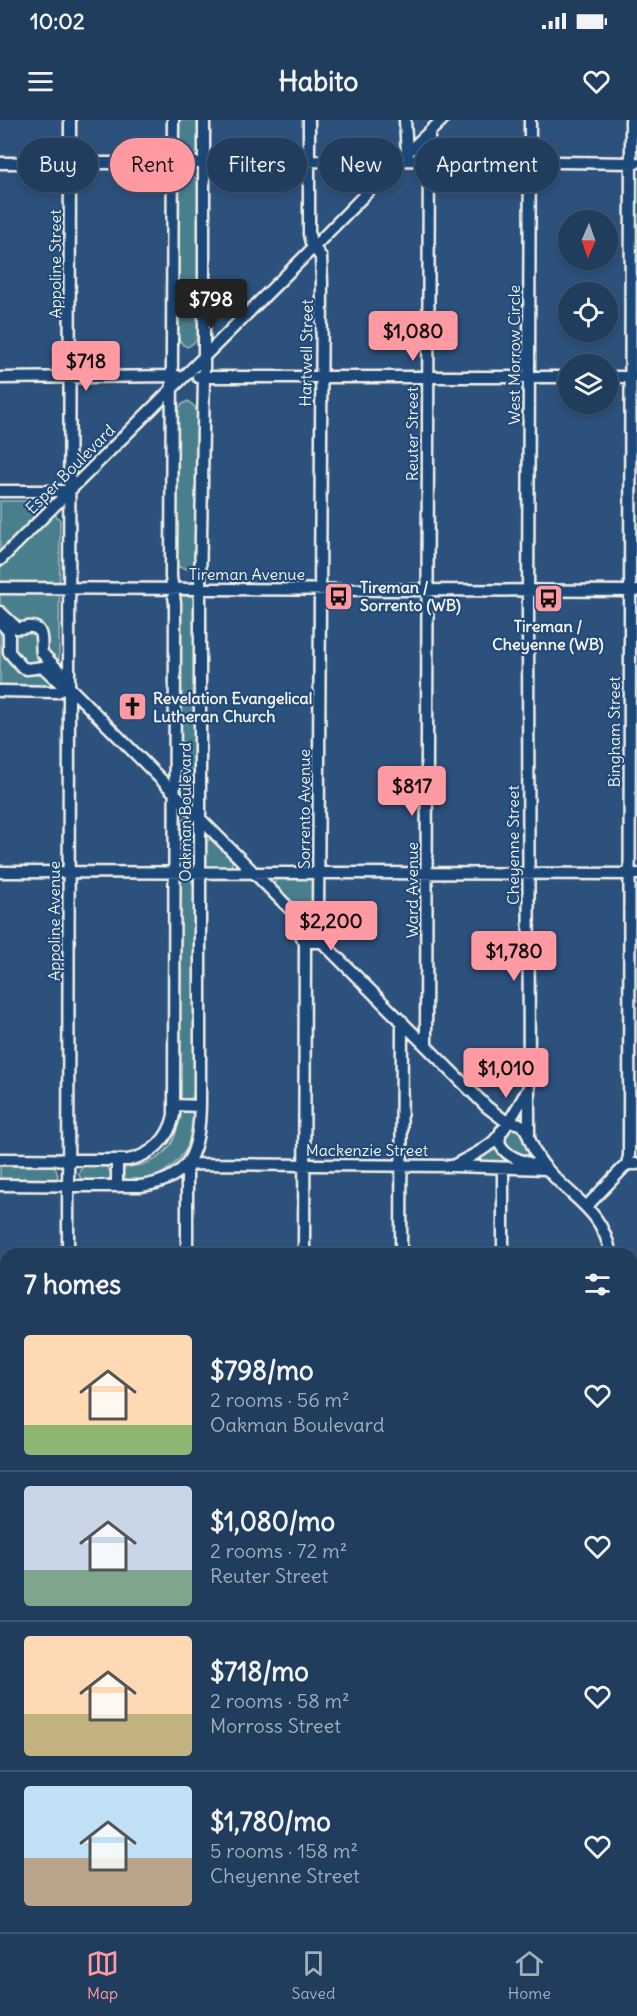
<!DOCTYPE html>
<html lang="en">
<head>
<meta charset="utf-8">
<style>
  body { margin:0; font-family:Delius,sans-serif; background:#2d4866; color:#f1f3f6; height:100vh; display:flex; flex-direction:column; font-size:22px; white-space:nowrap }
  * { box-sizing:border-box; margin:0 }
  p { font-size:20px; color:#a2aebc }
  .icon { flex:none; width:33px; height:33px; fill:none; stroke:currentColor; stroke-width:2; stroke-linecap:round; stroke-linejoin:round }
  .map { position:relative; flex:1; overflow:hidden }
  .sheet { position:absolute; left:0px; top:1128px; width:638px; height:684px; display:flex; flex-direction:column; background:#213d5d; border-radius:18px 18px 0 0; box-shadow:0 3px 9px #0003,0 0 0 2px #3e5672 }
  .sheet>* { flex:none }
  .guide { position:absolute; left:18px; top:18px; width:602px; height:54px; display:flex; gap:12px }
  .needle { width:39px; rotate:182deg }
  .buttons { position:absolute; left:558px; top:90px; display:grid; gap:12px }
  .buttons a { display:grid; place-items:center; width:60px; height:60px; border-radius:50%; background:#213d5d; box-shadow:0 3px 9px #0003,0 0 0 2px #3e5672; font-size:30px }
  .price { position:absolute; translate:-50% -51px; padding:0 14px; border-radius:6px; background:#ff9aa2; color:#111; font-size:20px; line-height:39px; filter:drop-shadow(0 2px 3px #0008) }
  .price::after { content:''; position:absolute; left:50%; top:36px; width:18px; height:14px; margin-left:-9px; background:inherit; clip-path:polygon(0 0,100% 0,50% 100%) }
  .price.active { background:#222; color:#fff }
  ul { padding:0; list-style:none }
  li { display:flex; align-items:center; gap:18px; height:150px; padding:0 24px }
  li+li { border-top:2px solid #3e5672 }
  li span { display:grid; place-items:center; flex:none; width:168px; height:120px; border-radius:6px; color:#555 }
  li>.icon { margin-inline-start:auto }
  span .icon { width:72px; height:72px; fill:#fffc; stroke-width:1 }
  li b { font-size:26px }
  h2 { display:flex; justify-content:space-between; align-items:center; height:72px; padding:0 24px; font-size:26px }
  .pill { padding:0 21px; border-radius:27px; background:#213d5d; box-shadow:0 3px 9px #0003,0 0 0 2px #3e5672; font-size:21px; line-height:54px }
  .pill.active { background:#ff9aa2; color:#111 }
  .status { display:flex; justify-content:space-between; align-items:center; height:42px; padding:0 30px; background:#213d5d; direction:ltr }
  .status svg { height:16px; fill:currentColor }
  header { display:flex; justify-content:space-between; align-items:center; height:78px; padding:0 24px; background:#213d5d; font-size:27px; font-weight:800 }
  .dock { display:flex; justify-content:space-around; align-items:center; height:84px; border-top:2px solid #3e5672; background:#213d5d; font-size:16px; color:#a2aebc }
  .dock a { display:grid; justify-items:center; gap:3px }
  .dock .active { color:#ff9aa2 }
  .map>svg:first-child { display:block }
  .green { fill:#4a7f8d; stroke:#9fb8ba; stroke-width:1.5 }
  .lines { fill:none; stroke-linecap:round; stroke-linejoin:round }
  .minor-casing { stroke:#f4f1e8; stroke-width:15 }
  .minor { stroke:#1f4a7a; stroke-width:10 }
  .labels { text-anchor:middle; stroke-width:4.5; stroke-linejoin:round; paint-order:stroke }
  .street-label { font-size:16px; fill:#f4f1e8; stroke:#1f4a7a }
  .poi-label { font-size:16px; font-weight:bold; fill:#f4f1e8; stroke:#1f4a7a; text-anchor:start }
</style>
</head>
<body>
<div class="status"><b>10:02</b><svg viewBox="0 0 49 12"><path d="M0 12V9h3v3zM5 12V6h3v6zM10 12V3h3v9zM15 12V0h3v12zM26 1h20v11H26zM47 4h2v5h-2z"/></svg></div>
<header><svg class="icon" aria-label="menu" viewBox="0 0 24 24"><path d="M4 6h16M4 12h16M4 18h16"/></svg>Habito<svg class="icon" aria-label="heart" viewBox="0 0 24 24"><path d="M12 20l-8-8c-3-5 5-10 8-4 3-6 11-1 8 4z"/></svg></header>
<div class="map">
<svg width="637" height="1812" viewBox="0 0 637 1812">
  <rect width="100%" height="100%" fill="#2c517c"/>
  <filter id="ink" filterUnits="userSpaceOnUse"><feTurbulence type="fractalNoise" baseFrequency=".0167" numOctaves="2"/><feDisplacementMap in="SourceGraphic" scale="12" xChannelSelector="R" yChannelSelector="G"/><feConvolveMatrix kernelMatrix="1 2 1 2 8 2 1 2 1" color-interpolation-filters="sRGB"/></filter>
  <g filter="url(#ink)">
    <path class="green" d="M175,0H201V27L195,34L181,33L177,27Z
      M185,55C193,55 197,57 199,65L200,207L196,221L188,227L183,225L177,216L176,63L180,57Z
      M188,281L195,287L199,300L195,446L188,449L179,447L175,440V296L181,285Z
      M0,381H43L60,400L59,541L53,566H0Z
      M181,476H192L194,479V667L189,673L183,672L179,668V479Z
      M185,698L193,701L194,706V743L192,746L184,748L179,743V704L181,700Z
      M210,719L232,740V746L206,748L204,744L205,722Z
      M278,758L312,759L313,762L312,796H306L276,767L275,761Z
      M186,759L191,760L194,766V973L191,979H182L179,977V765L180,761Z
      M185,989L192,992C205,1026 156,1072 123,1060L122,1050C129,1045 136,1047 144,1044C159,1040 173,1027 176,1012C178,1005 178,999 179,993Z
      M510,1006L520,1008L538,1041L511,1032L502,1021Z
      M494,1023L525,1045L481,1044L479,1037Z
      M0,1046H53L56,1049L58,1056L55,1060L0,1061Z
      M84,1046L107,1047L111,1053V1057L107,1061H82L78,1053Z"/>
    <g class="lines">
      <defs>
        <path id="minor" d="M309,0V114L311,123L321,137L322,162L318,800
          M405,0L407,34
          M0,43H204L400,40L636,43
          M198,257H568
          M608,257H637
          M0,258L177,256
          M0,371H70
          M0,440L304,137L388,51L442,0
          M0,468L637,471
          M0,492L17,508C22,509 27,506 32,507C45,508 40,525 42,533L63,555L68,564
          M0,502L9,512V532L22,547L27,549L43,547L59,562L69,567L298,797
          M0,571L57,572L69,567
          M0,752L637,754
          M298,797L319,801L322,818L320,822H307L302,818Z
          M321,821L487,987L508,1003C513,1002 517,1002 521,1005C529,1010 528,1018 532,1025C535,1033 541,1043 547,1049C574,1081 601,1088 611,1134
          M426,925L429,14
          M174,985L200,986
          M501,1011L499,1022C505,1037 520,1040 535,1045
          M529,1014L528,483L530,0
          M0,1039L128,1040C152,1035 169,1019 174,995L175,483L171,457L173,0
          M627,1044L629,1036L631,0
          M453,1046C467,1038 484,1031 495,1020C508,1006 517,988 527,971
          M0,1065L141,1066C192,1059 199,1030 200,984V468L204,257V0
          M117,1066V1040
          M587,1086L627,1044H637
          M68,1134L70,0
          M187,1134V1044L453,1046L546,1049
          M304,1134L305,821
          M401,1134L402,901
          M503,1134V1048
          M0,1321H6
          M632,1327H637
          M0,1588H6
          M632,1593H637
          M71,1812L72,1806
          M179,1812L180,1806
          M288,1812V1806
          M392,1812V1806
          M497,1812V1806
          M606,1812V1806"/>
      </defs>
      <use href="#minor" class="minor-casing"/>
      <use href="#minor" class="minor"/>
    </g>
  </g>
  <defs>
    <symbol id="bus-square" viewBox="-11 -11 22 22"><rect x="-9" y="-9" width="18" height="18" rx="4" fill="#ff9aa2" stroke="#1f4a7a"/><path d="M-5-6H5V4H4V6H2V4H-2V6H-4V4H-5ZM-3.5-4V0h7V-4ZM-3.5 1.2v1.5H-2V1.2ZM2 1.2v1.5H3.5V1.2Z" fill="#111"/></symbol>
    <symbol id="church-square" viewBox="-11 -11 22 22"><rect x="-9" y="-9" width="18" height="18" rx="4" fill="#ff9aa2" stroke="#1f4a7a"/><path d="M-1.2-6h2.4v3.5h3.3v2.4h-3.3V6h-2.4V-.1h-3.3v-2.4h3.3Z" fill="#111"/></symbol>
  </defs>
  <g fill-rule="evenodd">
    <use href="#bus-square" x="322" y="460" width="33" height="33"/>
    <use href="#bus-square" x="532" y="462" width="33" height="33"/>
    <use href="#church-square" x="116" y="570" width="33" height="33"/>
  </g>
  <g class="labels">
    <g class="street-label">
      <text transform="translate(55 144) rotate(-90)" y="6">Appoline Street</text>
      <text transform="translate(306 233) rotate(-89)" y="6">Hartwell Street</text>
      <text transform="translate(514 235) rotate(-90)" y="6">West Morrow Circle</text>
      <text transform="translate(412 314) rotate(-90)" y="6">Reuter Street</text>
      <text transform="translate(70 349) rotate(-45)" y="6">Esper Boulevard</text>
      <text x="247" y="460">Tireman Avenue</text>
      <text transform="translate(614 612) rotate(-90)" y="6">Bingham Street</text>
      <text transform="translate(304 689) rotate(-90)" y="6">Sorrento Avenue</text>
      <text transform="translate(185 692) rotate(-90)" y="6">Oakman Boulevard</text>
      <text transform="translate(513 725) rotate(-90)" y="6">Cheyenne Street</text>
      <text transform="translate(412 770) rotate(-90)" y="6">Ward Avenue</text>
      <text transform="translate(54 801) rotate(-90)" y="6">Appoline Avenue</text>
      <text x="367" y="1036">Mackenzie Street</text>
    </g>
    <g class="poi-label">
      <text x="360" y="473">Tireman /<tspan x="360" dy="18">Sorrento (WB)</tspan></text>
      <text x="548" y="512" text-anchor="middle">Tireman /<tspan x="548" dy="18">Cheyenne (WB)</tspan></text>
      <text x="153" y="584">Revelation Evangelical<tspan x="153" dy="18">Lutheran Church</tspan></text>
    </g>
  </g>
</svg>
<div class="buttons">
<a><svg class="needle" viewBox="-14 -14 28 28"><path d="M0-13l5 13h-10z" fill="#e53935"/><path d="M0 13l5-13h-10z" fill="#a2aebc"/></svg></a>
<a><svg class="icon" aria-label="locate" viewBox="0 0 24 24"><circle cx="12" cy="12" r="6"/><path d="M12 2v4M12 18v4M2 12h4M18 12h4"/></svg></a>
<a><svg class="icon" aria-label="layers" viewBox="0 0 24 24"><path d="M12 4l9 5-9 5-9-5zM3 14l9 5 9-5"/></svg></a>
</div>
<b class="price active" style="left:211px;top:210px">$798</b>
<b class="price" style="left:413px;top:242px">$1,080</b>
<b class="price" style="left:86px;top:272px">$718</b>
<b class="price" style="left:412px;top:697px">$817</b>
<b class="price" style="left:331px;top:832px">$2,200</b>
<b class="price" style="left:514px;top:862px">$1,780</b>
<b class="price" style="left:506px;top:979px">$1,010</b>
<div class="guide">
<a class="pill">Buy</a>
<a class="pill active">Rent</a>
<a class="pill">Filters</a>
<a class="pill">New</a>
<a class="pill">Apartment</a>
</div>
<section class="sheet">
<h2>7 homes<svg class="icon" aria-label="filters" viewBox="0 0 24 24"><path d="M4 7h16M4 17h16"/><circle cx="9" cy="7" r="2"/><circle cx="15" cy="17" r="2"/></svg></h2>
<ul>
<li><span style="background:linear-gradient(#ffd9b3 75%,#8fb573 0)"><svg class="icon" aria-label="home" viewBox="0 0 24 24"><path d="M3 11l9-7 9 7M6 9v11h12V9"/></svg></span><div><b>$798/mo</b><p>2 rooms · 56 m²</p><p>Oakman Boulevard</p></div><svg class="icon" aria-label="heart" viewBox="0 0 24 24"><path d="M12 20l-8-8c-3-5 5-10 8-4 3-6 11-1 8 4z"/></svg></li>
<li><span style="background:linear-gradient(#c9d6e8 70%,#7fa58c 0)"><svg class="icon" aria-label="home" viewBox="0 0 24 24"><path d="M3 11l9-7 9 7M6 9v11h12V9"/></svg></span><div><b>$1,080/mo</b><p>2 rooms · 72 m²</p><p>Reuter Street</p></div><svg class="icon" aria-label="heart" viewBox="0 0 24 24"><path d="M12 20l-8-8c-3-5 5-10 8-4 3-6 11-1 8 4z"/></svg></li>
<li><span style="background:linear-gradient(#ffd9b3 65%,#c2b280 0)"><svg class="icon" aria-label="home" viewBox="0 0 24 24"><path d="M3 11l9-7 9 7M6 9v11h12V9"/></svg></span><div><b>$718/mo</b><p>2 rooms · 58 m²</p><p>Morross Street</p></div><svg class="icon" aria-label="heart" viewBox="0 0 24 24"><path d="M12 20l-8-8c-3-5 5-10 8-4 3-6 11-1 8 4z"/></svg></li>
<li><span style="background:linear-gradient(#bfe0f5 60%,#b9a48a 0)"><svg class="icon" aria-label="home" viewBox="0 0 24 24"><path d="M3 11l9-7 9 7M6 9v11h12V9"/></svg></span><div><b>$1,780/mo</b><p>5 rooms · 158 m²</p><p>Cheyenne Street</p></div><svg class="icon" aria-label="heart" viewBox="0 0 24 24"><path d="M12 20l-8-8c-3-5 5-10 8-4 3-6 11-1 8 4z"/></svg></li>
</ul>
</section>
</div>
<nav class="dock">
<a class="active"><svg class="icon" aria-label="map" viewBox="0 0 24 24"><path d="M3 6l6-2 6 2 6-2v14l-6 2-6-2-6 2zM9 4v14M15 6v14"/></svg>Map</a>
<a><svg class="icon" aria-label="saved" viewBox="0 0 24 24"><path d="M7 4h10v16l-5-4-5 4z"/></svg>Saved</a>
<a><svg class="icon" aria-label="home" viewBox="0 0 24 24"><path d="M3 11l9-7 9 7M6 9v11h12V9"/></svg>Home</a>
</nav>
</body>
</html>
